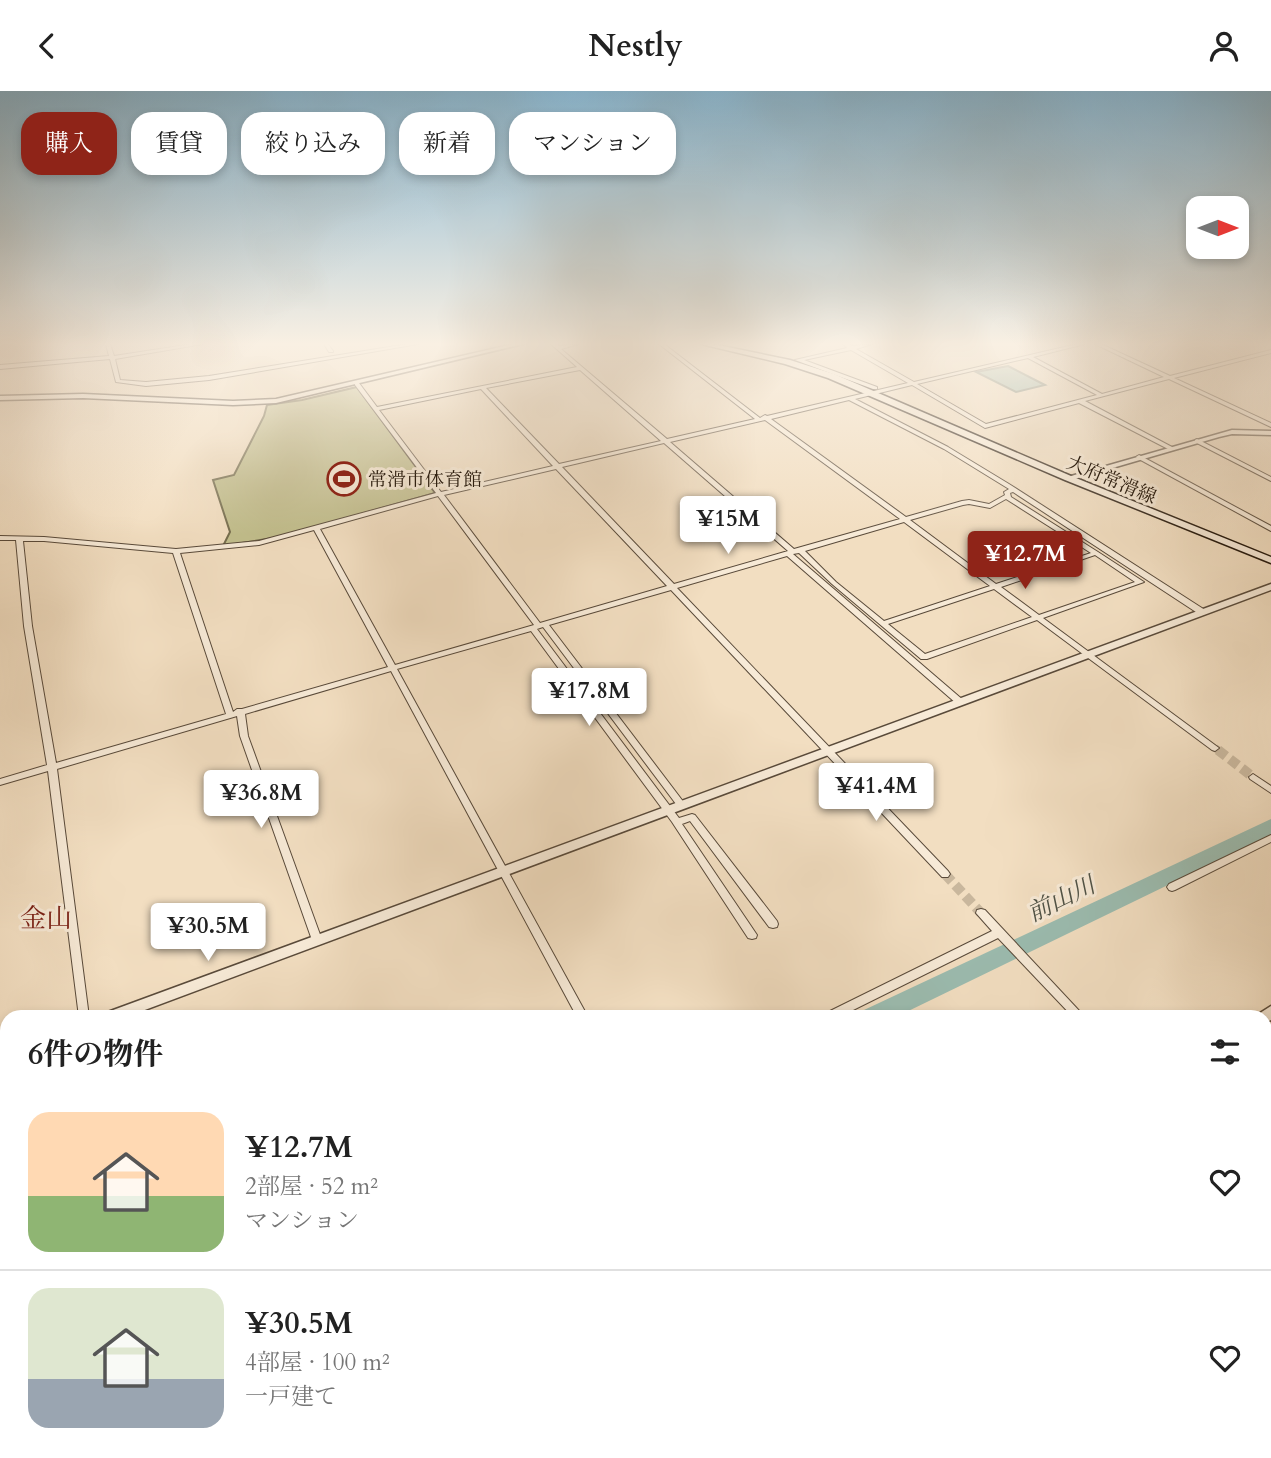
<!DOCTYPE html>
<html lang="ja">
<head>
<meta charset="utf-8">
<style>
  body { margin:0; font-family:Cardo,"Noto Serif JP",serif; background:#f2f2f2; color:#222; height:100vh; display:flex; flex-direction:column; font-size:26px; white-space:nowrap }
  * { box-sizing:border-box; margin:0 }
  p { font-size:23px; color:#767676 }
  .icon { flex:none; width:38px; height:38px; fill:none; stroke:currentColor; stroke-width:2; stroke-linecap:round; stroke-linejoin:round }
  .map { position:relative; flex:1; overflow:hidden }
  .side { position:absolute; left:0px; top:919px; width:1272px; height:450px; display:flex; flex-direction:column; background:#fff; border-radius:21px 21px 0 0; box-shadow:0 4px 10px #0003 }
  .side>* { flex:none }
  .hud { position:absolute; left:21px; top:21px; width:700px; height:63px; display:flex; gap:14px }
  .needle { width:46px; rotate:90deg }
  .fabs { position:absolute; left:1186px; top:105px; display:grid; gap:14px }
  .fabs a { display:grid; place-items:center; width:63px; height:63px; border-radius:14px; background:#fff; box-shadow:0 4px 10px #0003; font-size:35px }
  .price { position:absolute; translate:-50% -60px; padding:0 16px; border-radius:7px; background:#fff; color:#222; font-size:23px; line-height:46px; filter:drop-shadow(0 2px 4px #0008) }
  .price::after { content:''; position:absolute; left:50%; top:42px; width:21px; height:16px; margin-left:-10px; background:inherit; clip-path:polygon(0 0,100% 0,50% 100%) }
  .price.active { background:#8f2418; color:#fff }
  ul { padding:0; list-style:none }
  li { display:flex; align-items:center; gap:21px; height:175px; padding:0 28px }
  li+li { border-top:2px solid #e0e0e0 }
  li span { display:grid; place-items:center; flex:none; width:196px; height:140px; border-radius:21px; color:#555 }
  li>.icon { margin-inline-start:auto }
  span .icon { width:84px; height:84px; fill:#fffc; stroke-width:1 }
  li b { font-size:30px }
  h2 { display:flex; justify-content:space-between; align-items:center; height:84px; padding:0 28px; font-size:30px }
  .chip { padding:0 24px; border-radius:21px; background:#fff; box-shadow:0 4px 10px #0003; font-size:24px; line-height:63px }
  .chip.active { background:#8f2418; color:#fff }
  header { display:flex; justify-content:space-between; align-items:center; height:91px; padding:0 28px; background:#fff; font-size:32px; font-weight:700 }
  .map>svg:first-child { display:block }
  .green { fill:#c2bf8d; stroke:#746c4d; stroke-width:2 }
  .water { fill:#9bbcb0; stroke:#6c7b6f; stroke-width:2 }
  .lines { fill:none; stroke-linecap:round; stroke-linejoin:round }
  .river { fill:#9bbcb0; fill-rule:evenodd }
  .minor-tunnel-far1 { stroke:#c9b79d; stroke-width:8; stroke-dasharray:8 3.5; stroke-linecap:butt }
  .minor-tunnel { stroke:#c9b79d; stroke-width:10; stroke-dasharray:10 5; stroke-linecap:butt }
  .minor-casing { stroke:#594a3a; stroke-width:2 }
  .tertiary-casing { stroke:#594a3a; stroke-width:3 }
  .secondary-casing { stroke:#26190d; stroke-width:3 }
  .minor { fill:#f7ead7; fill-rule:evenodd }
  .tertiary { fill:#f7ead7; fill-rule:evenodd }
  .secondary { fill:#f7ead7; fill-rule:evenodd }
  .labels { text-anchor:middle; stroke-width:6; stroke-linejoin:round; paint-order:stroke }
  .far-poi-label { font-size:19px; fill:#26190d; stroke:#f7ead7; text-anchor:start }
  .far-street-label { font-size:19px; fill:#26190d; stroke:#f7ead7 }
  .water-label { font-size:24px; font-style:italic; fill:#4f5246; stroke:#f7ead7 }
  .quarter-label { font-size:26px; fill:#7a1f14; stroke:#f7ead7 }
</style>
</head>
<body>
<header><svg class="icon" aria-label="back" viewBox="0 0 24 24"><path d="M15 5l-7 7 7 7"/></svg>Nestly<svg class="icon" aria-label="person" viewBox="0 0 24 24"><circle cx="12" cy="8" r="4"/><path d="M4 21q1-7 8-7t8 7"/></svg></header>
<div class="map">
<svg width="1271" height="1367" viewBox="0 0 1271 1367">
  <rect width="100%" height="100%" fill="#f2dec1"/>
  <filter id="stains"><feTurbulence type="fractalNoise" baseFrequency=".00286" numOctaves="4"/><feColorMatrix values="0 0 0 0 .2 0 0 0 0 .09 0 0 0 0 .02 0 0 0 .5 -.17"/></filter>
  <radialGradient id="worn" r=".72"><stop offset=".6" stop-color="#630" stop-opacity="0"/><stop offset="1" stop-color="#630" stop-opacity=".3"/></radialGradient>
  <path class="green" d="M357,296L435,402L279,446L223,455L230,441L213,389L234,384L264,325L267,314L302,309Z
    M1271,954V1119H1265V957Z"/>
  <path class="water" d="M1008,275L1045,294L1016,301L976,281Z"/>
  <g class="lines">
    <path class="river" d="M1271,728V744L896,926H860L864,919Z
      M7,1321V1353L0,1356V1324Z"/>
    <path class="minor-tunnel-far1" d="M1215,657L1221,661"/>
    <path class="minor-tunnel" d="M1218,659L1253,686
      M945,783L981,822"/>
    <defs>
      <path id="minor" d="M106,253H110L114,265L192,253H203L115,268L120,289L146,291L209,285L408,253H418L209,289L146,295L116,291L110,268L0,278V274L109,265Z
        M324,253H328L333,260V261H329Z
        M551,253H556L559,255L579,253L561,258L667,348L755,328L659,253H664L760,327L765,324L767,325L908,292L851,259L804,269L877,296V298H873L795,269L847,257L843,253H848L853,255L872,253L856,258L914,291L1077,253H1085L1033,266L1102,303L1164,286L1095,253H1101L1170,285L1271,259V262L1174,287L1271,332V336L1169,288L1085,310L1172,356L1173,357L1170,359L1079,312L985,337L912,294L855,308L948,356L1009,393L1205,519V523H1199L1013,401L1010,402L1011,406L1098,461L1144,491L1043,527L1219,657L1215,660L1212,659L1037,529L927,568H921L832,493L799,462L793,463L963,609L964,611L963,613H957L787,465L677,497L948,780L950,783L948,786H942L671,499L549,534L685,713L687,715L685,717H679L543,536L537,538L679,727L692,723L695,724L777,830L778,833L777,836L773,837L769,836L690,730L682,733L757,844L756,847L752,848L748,847L672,731L531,540L397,578L588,926H577L391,580L245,623L248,645L322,849L321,852L317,853L313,852L312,849L240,645L237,625L57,678L89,926H79L48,680L0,694V688L47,674L24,535L16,449H0V445L44,446L176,458L259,450L436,402L355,294V292H359L377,316L577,276ZM1028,267L1097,304L986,333L917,293ZM580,279L661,350L559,373L486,297ZM481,298L553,375L441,401L379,319ZM849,309L944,358L1009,398L1004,401L1005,404L989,413L969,409L962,410L906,426L771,328ZM765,329L900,428L794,458L670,351ZM664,352L788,460L674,493L562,376ZM556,378L667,495L540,532L444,404ZM438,405L534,534L395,574L320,438ZM1006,408L1091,462L996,493L910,429L963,414L969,413L990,417ZM904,431L990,495L884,530L836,491L805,460ZM314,439L388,576L242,618H237L233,621L180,462L259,454ZM23,450H44L173,462L226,623L56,672L32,535ZM1095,464L1135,491L1039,524L1001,496ZM994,498L1032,526L925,563L888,533Z
        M1197,348L1271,386V390L1195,351V349Z
        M1139,364L1271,435V440L1137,367L1136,366Z
        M1253,683L1271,695V702L1250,688L1249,686Z
        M1271,744V751L1175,799L1172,800L1169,799L1167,796L1169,793Z
        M981,818L985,819L1085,926H1073L998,847L839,926H823L824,923L992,840L976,822L977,819Z
        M1271,1128V1141L1265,1143V1130Z
        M1265,1228L1271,1232V1249L1265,1246Z
        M1271,1273V1289L1265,1292V1276Z
        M7,1307V1321L0,1324V1310Z
        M141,1362H155L156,1367H142Z
        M458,1362H472L474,1367H460Z
        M1152,1362H1171L1169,1367H1150Z"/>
      <path id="tertiary" d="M513,253H523L276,312L233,314L83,307L0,309V305L83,303L233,310L276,308Z
        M1232,339L1271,340V344L1232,343L1219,346L1071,389L1064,387Z
        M1271,493V499L126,926H104L105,922Z
        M1271,915V929L1265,932V926H1259L1260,922Z
        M7,958V970L0,973V961Z
        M489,1362H515L513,1367H487Z"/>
      <path id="secondary" d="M701,253H713L790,269L834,283L1071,385L1271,466V472L1065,389L828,287L785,273Z"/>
    </defs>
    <use href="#minor" class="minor-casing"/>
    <use href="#tertiary" class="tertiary-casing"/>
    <use href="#secondary" class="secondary-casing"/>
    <use href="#minor" class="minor"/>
    <use href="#tertiary" class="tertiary"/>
    <use href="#secondary" class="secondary"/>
  </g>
  <linearGradient id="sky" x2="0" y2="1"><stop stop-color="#89b7d2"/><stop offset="0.57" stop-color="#f9f0e3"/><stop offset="1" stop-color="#f9f0e3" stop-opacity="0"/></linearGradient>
  <rect width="1271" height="444" fill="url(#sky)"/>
  <defs>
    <symbol id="stadium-ring" viewBox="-11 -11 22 22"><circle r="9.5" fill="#f7ead7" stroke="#8f2418" stroke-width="1.5"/><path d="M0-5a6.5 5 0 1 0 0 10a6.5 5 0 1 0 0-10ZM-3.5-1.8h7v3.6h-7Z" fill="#8f2418"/></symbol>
  </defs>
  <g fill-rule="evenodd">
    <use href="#stadium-ring" x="325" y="369" width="38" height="38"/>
  </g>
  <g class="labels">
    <g class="far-poi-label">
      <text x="368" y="395">常滑市体育館</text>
    </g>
    <g class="far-street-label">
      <text transform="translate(1112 388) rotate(23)" y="7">大府常滑線</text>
    </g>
    <g class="water-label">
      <text transform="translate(1061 808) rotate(-26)" y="8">前山川</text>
    </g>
    <g class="quarter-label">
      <text x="46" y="836">金山</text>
    </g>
  </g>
  <rect width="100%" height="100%" filter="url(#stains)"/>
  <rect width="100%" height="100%" fill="url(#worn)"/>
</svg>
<div class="fabs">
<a><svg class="needle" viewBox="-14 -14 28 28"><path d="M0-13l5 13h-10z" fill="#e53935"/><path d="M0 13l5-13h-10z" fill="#767676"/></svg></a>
</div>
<b class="price" style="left:728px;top:465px">¥15M</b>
<b class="price active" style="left:1025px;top:500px">¥12.7M</b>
<b class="price" style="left:589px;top:637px">¥17.8M</b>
<b class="price" style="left:876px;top:732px">¥41.4M</b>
<b class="price" style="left:261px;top:739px">¥36.8M</b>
<b class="price" style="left:208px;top:872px">¥30.5M</b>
<div class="hud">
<a class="chip active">購入</a>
<a class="chip">賃貸</a>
<a class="chip">絞り込み</a>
<a class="chip">新着</a>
<a class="chip">マンション</a>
</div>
<section class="side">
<h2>6件の物件<svg class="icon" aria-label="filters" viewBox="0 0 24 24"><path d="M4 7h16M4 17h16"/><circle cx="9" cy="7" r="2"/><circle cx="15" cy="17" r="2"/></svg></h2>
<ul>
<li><span style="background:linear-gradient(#ffd9b3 60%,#8fb573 0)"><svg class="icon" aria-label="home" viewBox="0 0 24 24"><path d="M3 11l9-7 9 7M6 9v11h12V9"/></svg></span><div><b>¥12.7M</b><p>2部屋 · 52 m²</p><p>マンション</p></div><svg class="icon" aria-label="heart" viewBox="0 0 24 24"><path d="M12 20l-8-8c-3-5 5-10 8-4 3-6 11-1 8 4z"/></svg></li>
<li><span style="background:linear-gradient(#dfe7d0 65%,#9aa5b1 0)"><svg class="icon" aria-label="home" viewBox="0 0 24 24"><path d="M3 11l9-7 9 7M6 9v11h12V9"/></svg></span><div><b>¥30.5M</b><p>4部屋 · 100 m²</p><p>一戸建て</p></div><svg class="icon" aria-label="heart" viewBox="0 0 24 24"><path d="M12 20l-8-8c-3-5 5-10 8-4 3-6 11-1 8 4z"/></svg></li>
</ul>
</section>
</div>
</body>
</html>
